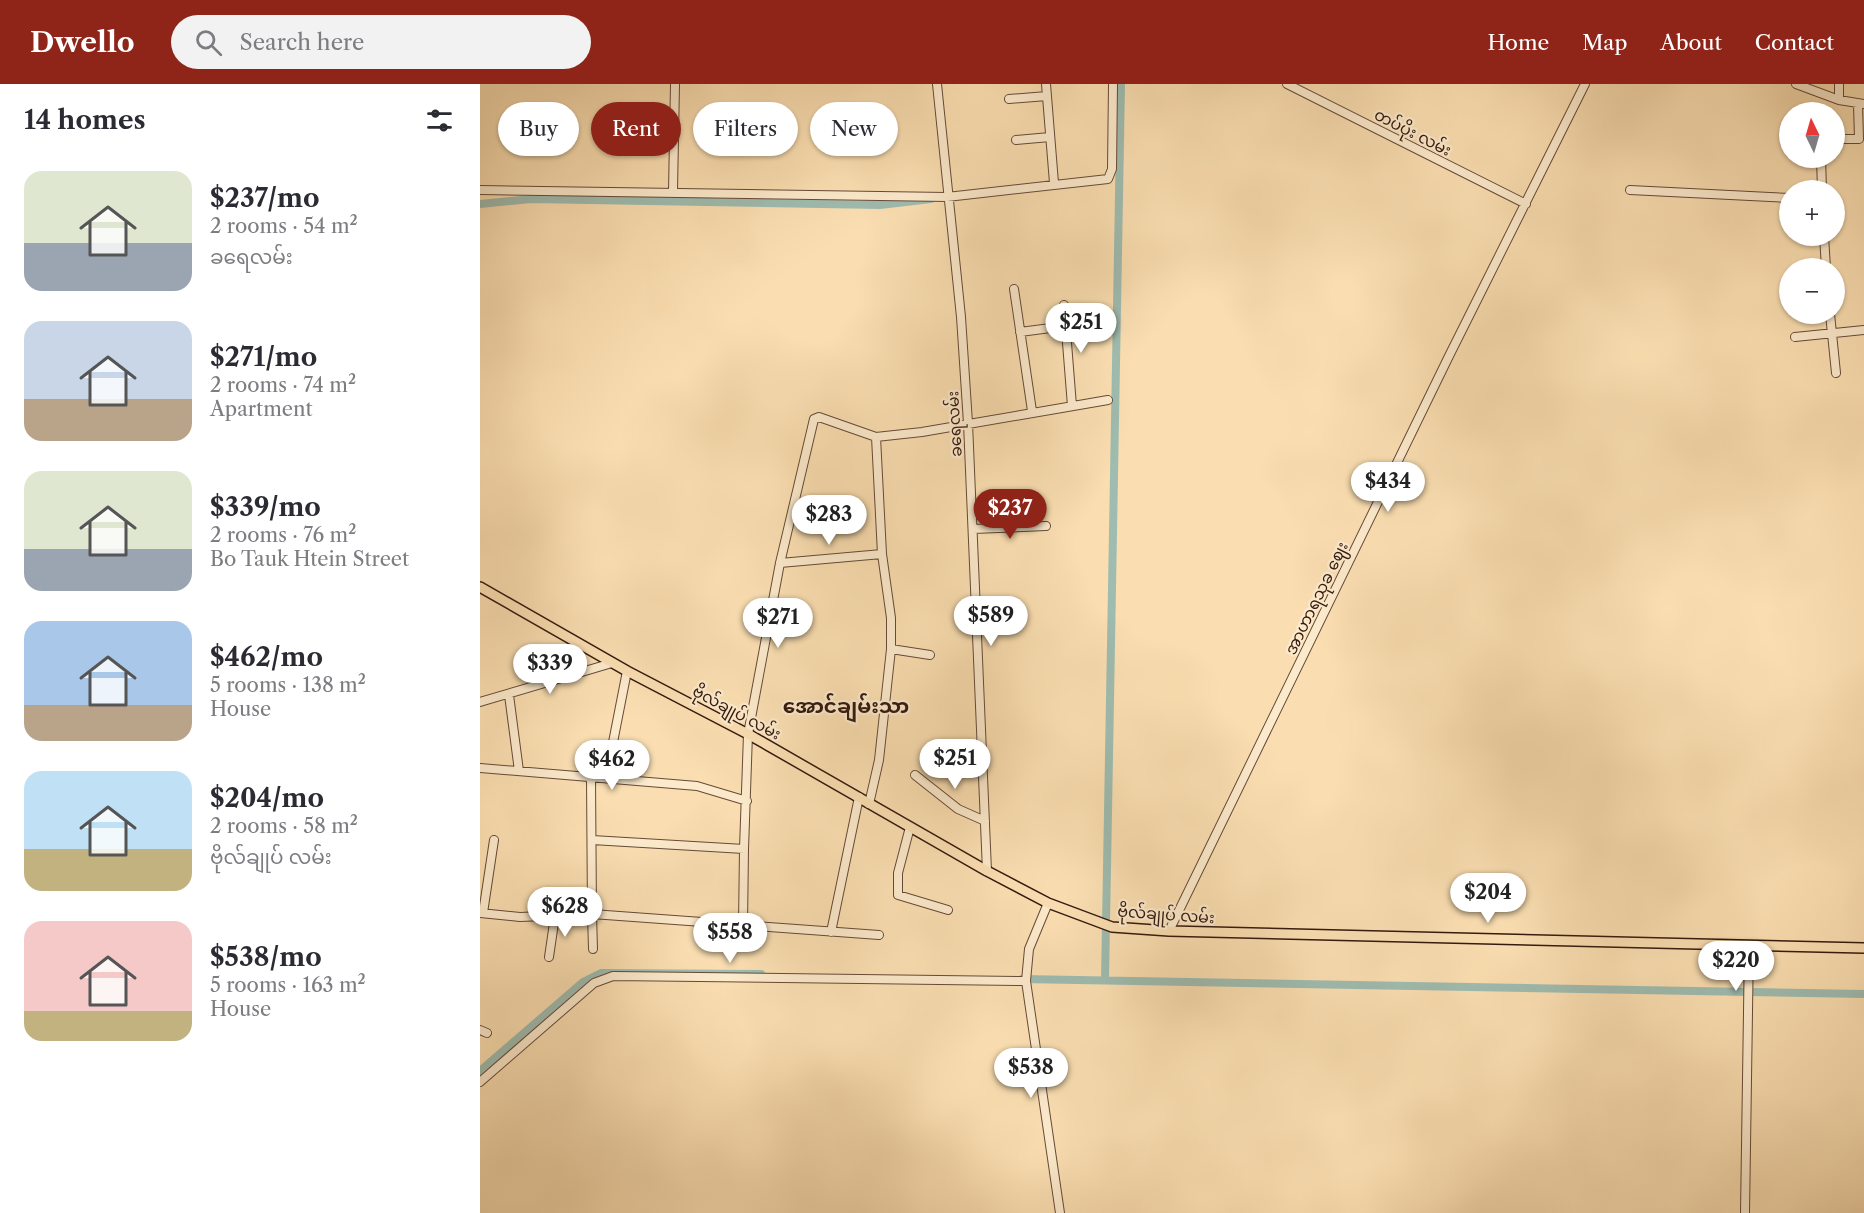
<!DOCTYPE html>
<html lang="en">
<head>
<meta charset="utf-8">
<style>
  body { margin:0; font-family:"Libre Caslon Text","Noto Sans Myanmar",serif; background:#f2f2f3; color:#2b2b33; height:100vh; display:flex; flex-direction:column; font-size:22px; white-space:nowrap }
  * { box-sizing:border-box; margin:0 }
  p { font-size:20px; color:#7c7c81 }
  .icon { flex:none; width:33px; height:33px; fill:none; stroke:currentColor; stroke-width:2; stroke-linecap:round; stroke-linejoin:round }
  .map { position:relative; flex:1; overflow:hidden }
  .side { display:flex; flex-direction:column; background:#fff; width:480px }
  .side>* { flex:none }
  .banner { position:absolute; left:18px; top:18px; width:570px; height:54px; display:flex; gap:12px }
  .needle { width:39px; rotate:355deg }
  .controls { position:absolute; left:1299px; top:18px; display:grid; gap:12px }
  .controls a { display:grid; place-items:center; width:66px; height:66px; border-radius:50%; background:#fff; box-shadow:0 2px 4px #0004; font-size:30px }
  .price { position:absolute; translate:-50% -51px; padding:0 14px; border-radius:21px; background:#fff; color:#222; font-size:20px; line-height:39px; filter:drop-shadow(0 2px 3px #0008) }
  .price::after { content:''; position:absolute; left:50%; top:36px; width:18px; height:14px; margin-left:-9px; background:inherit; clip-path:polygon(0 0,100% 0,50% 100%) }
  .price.on { background:#8f2418; color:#fff }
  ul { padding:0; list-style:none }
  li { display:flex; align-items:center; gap:18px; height:150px; padding:0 24px }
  li span { display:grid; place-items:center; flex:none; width:168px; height:120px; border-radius:18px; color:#555 }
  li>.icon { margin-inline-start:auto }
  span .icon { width:72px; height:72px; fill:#fffc; stroke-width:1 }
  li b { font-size:26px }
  h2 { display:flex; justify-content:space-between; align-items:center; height:72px; padding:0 24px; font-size:26px }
  .pill { padding:0 21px; border-radius:27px; background:#fff; box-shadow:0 2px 4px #0004; font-size:21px; line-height:54px }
  .pill.on { background:#8f2418; color:#fff }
  header { display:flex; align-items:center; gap:36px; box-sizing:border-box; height:84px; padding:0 30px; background:#8f2418; color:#fff }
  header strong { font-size:28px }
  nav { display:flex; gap:33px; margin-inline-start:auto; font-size:21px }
  .search { width:420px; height:54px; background:#f2f2f3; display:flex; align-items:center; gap:15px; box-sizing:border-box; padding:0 21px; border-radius:33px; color:#7c7c81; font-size:22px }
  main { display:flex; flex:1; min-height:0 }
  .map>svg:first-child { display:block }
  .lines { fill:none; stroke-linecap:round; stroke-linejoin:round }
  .canal { stroke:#9ebcb0; stroke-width:8 }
  .minor-casing { stroke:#664a37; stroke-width:10 }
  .major-casing { stroke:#34190e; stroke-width:12 }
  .minor { stroke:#fceacc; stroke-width:8 }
  .major { stroke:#fadeb1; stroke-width:9 }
  .labels { text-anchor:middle; stroke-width:4.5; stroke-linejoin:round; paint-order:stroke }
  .street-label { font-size:16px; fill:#34190e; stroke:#fceacc }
  .quarter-label { font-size:20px; font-weight:bold; fill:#34190e; stroke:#fceacc }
</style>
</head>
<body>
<header>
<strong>Dwello</strong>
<div class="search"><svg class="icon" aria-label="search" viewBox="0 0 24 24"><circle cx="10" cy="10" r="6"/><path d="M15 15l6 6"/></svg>Search here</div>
<nav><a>Home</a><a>Map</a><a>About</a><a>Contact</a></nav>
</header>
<main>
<section class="side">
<h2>14 homes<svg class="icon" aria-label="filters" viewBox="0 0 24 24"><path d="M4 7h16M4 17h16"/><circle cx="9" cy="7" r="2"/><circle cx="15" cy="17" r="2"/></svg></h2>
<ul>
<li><span style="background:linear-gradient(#dfe7d0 60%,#9aa5b1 0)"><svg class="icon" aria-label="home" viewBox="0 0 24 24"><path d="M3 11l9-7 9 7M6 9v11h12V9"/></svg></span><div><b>$237/mo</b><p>2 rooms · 54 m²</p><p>ခရေလမ်း</p></div></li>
<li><span style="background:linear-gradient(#c9d6e8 65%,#b9a48a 0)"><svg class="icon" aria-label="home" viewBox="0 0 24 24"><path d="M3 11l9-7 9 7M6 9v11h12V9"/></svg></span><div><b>$271/mo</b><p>2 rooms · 74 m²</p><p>Apartment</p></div></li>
<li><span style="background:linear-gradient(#dfe7d0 65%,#9aa5b1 0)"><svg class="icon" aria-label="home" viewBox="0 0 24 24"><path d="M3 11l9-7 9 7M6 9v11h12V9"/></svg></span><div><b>$339/mo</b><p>2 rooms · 76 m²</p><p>Bo Tauk Htein Street</p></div></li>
<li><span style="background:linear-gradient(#a9c7e8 70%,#b9a48a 0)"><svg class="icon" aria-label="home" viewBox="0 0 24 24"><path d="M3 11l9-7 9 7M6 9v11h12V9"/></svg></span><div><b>$462/mo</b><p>5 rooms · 138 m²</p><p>House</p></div></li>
<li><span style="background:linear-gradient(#bfe0f5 65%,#c2b280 0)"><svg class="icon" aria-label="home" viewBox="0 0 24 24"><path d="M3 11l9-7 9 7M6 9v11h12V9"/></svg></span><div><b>$204/mo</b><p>2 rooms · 58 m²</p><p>ဗိုလ်ချုပ် လမ်း</p></div></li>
<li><span style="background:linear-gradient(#f6c9c9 75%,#c2b280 0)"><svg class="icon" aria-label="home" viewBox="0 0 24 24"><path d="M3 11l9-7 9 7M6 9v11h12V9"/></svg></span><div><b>$538/mo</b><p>5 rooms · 163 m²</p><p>House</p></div></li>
</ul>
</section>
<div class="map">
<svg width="1384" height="1129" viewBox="0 0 1384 1129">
  <rect width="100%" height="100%" fill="#fadeb1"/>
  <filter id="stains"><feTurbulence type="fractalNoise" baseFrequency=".00333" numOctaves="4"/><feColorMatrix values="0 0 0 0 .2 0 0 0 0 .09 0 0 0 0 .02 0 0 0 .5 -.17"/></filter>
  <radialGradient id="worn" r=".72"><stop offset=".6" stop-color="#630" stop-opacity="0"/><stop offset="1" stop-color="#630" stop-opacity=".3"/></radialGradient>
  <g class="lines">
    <path class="canal" d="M0,120L51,115L400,121L451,115
      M542,895L1384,910
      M625,896L641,0
      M0,987L103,898L121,889L281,890"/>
    <defs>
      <path id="minor" d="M457,0L481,233L488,339L507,787
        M566,0L574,99
        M807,0L1046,120
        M1316,0L1359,16L1384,20
        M529,15L567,12
        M1359,16V0
        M1307,53H1310
        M1354,55H1379L1378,20
        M536,56L570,53
        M1341,74L1342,106
        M0,106L467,113L628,95L632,85L633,0
        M1150,106L1310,114
        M193,107L195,0
        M1344,152L1346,184
        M534,205L552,327
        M584,221L592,322
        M1350,230L1356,289
        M540,248L586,242
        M1315,253L1384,246
        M493,445L566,442
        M300,479L402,470
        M411,565L450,571
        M29,611L39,687
        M0,618L132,579
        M0,684L217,702L267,717
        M435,691L478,725L505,737
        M126,694L147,587
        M389,720L399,676L411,565V534L402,470L396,353
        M430,743L418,789V811L468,826
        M112,756L264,765L268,650L300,479L334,335L339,333L396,353L442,348L628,316
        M0,829L40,833L112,830L111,694
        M3,829L14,756
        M263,841L264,765
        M689,847L969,272L1105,0
        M351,848L379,713
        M113,865L112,830L399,851
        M69,873L75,832
        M546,897L580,1129
        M546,897L549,865L568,819
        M0,946L7,949
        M0,998L114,899L133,892L546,897
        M1265,1129L1269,861"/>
      <path id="major" d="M0,503L147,587L268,650L507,787L568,819L632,843L689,847L1384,864"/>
    </defs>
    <use href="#minor" class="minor-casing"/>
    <use href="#major" class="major-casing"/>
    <use href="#minor" class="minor"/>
    <use href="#major" class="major"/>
  </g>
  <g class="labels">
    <g class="street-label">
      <text transform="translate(933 48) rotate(27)" y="6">တပ်ပိုး လမ်း</text>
      <text transform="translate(474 340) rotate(-93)" y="6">ခရေလမ်း</text>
      <text transform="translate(836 514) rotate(-64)" y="6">အာဟာရသုခ ဈေး</text>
      <text transform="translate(257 628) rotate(28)" y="6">ဗိုလ်ချုပ် လမ်း</text>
      <text transform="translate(686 830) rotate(4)" y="6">ဗိုလ်ချုပ် လမ်း</text>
    </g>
    <g class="quarter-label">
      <text x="366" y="629">အောင်ချမ်းသာ</text>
    </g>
  </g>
  <rect width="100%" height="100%" filter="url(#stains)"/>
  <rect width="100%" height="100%" fill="url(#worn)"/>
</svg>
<div class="controls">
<a><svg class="needle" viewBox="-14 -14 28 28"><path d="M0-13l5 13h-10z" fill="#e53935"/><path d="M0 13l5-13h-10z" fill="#7c7c81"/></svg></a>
<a>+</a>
<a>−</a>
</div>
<b class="price" style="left:601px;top:270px">$251</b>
<b class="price" style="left:908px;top:429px">$434</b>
<b class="price on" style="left:530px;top:456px">$237</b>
<b class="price" style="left:349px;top:462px">$283</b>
<b class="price" style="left:511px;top:563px">$589</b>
<b class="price" style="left:298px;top:565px">$271</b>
<b class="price" style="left:70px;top:611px">$339</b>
<b class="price" style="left:475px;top:706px">$251</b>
<b class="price" style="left:132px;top:707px">$462</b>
<b class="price" style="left:1008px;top:840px">$204</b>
<b class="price" style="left:85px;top:854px">$628</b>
<b class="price" style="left:250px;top:880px">$558</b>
<b class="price" style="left:1256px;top:908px">$220</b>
<b class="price" style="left:551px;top:1015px">$538</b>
<div class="banner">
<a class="pill">Buy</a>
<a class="pill on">Rent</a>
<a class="pill">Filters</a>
<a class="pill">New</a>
</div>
</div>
</main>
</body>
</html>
